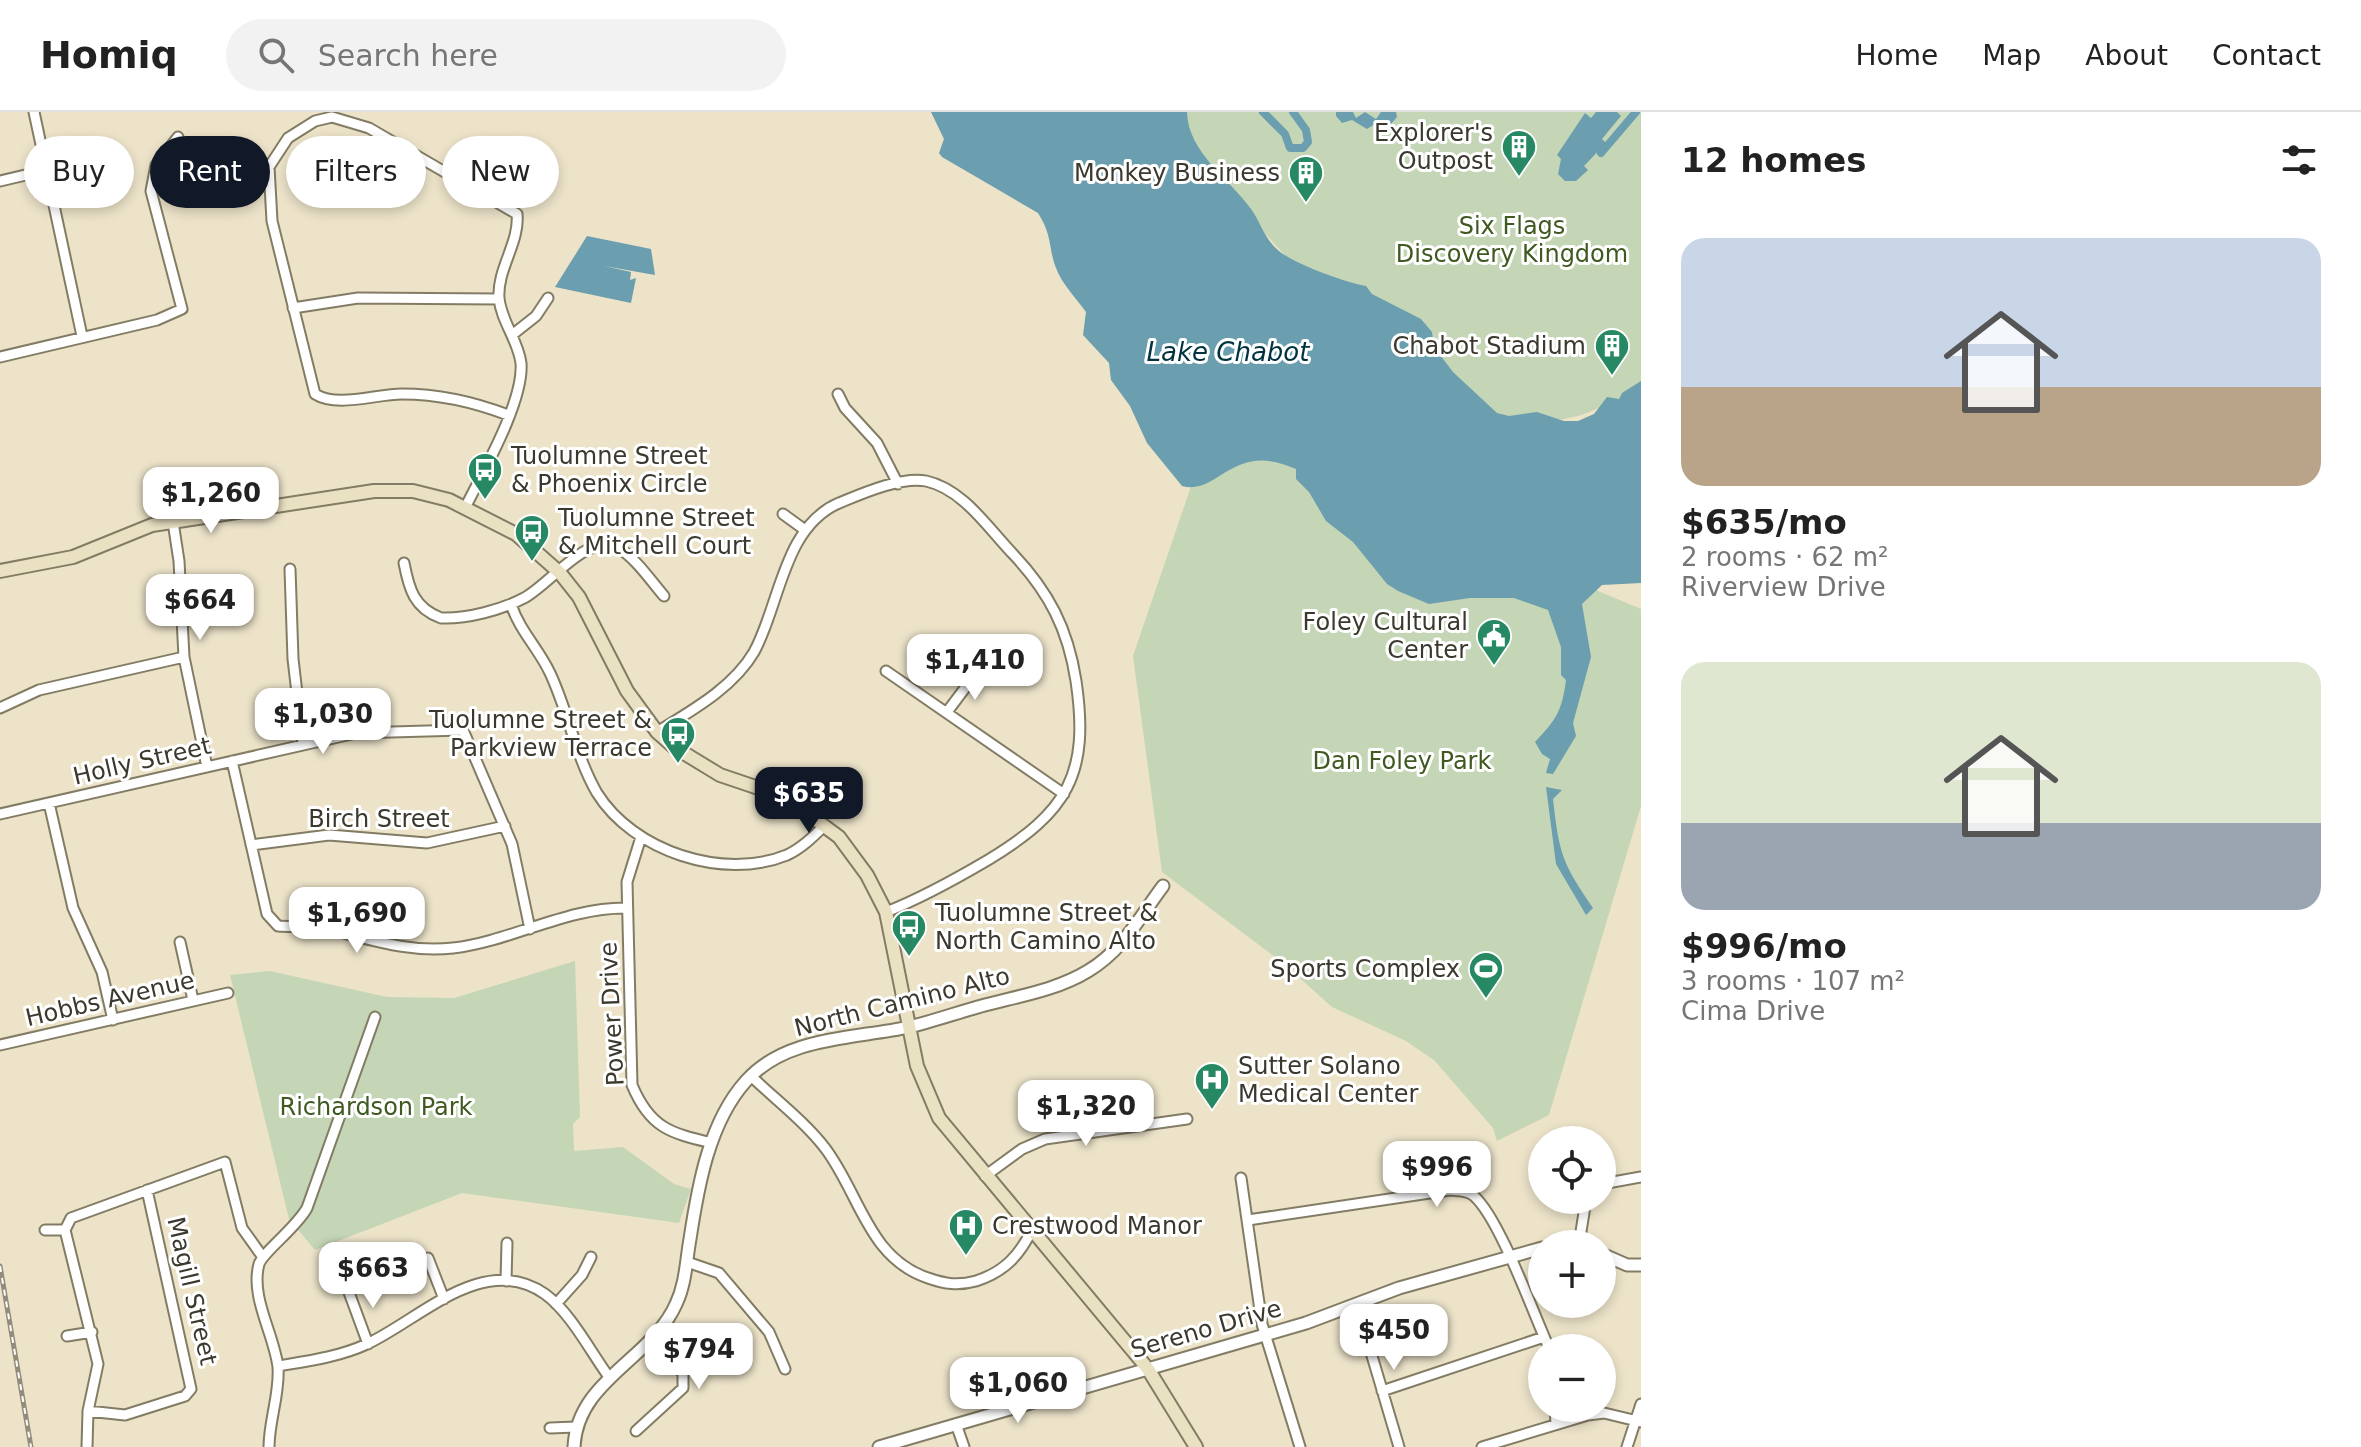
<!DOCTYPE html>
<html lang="en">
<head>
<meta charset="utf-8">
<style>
  body { margin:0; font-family:"DejaVu Sans",sans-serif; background:#f2f2f2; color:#222; height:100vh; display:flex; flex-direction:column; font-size:30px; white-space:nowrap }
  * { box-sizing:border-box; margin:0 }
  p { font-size:26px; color:#767676 }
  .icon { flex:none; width:44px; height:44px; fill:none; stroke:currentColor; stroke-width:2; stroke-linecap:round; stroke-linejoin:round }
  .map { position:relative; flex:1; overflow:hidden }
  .drawer { display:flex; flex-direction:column; background:#fff; width:720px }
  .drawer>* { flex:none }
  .guide { position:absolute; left:24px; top:24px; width:760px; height:72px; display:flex; gap:16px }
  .buttons { position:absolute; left:1528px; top:1014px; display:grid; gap:16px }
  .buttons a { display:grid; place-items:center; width:88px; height:88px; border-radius:50%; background:#fff; box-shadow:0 4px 12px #0003; font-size:40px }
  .price { position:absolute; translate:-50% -68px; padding:0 18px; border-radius:16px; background:#fff; color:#222; font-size:26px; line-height:52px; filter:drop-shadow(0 2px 4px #0008) }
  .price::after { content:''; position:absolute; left:50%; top:48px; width:24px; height:18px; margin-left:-12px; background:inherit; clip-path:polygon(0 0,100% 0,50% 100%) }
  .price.on { background:#111827; color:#fff }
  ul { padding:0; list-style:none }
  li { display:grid; align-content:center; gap:16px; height:424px; padding:0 40px }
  li span { display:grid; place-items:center; height:248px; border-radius:24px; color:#555 }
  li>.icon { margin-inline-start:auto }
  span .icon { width:144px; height:144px; fill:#fffc; stroke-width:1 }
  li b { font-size:34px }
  h2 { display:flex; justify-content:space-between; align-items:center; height:96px; padding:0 40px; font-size:34px }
  .chip { padding:0 28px; border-radius:36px; background:#fff; box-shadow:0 4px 12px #0003; font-size:28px; line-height:72px }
  .chip.on { background:#111827; color:#fff }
  header { display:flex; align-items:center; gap:48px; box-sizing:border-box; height:112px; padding:0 40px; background:#fff; border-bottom:2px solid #e0e0e0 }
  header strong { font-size:38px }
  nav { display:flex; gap:44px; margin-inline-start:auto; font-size:28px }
  .search { width:560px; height:72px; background:#f2f2f2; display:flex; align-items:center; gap:20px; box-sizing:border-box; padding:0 28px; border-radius:44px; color:#767676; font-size:30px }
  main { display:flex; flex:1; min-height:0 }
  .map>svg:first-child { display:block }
  .green { fill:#c5d6b6 }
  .water { fill:#6b9eae }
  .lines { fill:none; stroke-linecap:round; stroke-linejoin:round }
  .canal { stroke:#6b9eae; stroke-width:8 }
  .minor-casing { stroke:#837c64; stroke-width:13 }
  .tertiary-casing { stroke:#837c64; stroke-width:15 }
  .secondary-casing { stroke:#837c64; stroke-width:16 }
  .minor { stroke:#fff; stroke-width:9 }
  .tertiary { stroke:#fff; stroke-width:11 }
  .secondary { stroke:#eae0c2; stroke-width:12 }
  .rail-casing { stroke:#928c7a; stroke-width:5 }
  .rail { stroke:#fff; stroke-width:2; stroke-dasharray:6; stroke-linecap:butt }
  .labels { text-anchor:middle; stroke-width:6; stroke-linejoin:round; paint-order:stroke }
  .poi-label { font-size:24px; fill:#3b382d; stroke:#fff; text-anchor:end }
  .park-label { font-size:24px; fill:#3f5920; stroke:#fff }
  .street-label { font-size:24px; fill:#3b382d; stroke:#fff }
  .water-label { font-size:26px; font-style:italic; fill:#013440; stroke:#fff }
</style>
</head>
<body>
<header>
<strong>Homiq</strong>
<div class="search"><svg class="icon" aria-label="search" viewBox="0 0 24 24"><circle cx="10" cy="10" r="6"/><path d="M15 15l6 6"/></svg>Search here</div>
<nav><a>Home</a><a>Map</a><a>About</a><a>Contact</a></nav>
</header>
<main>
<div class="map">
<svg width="1641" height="1335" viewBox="0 0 1641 1335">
  <rect width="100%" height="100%" fill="#ece3c9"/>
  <path class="green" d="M1178,0H1641V283C1618,283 1603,296 1581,303C1555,311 1526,310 1499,309L1289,148L1184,31Z
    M1211,316L1641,497V694L1549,1003L1497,1029L1493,1016L1434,948L1406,929L1332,895L1283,851L1162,760L1133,544Z
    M575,849L580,1005L573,1012L574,1039L623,1035L674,1072L691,1077L679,1111L462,1081L315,1138L289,1107L230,863L270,859L387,885L454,886Z"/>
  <path class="water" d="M931,0H1187C1188,41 1230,67 1251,97C1261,111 1265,128 1279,139C1293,151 1346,171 1366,174L1372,182L1421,207L1432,220L1434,235L1453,260L1497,301L1509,304L1537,300L1564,309H1578L1594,302L1607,285L1619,287L1622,281L1641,269V471L1602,473L1582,492L1591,545L1573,611L1576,624L1553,662L1546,661L1550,647L1542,642L1535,630C1556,608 1562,599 1566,568L1561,563V535L1548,498L1514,486H1470L1429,492L1398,479L1387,472L1353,430L1326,409L1309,380L1296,367V357C1232,328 1219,384 1182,374L1147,331L1130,294L1111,268L1109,251L1083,223L1086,200C1076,186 1062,172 1056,156C1048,135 1053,125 1038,101L942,45L939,41L944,27Z
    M1353,0L1356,6L1365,0L1376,7L1381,0H1396L1397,5L1391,12L1380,9L1367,17L1352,8L1342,11L1336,4V0Z
    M1596,0H1617L1621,4L1602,27L1606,31L1584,54L1588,58L1576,69H1565L1558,62L1561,47L1557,43L1585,1L1591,6Z
    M587,124L651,137L655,163L604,154L631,160L630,168L636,166L631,191L555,175Z
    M1546,675L1562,678L1553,687C1559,741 1562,751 1593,796L1586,803L1556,752Z"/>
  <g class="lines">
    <path class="canal" d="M1263,0L1285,22L1290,36H1303L1308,30L1306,18L1293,0
      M1601,41L1636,0"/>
    <defs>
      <path id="minor" d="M34,0L82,224
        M0,69L47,58
        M293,196L358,186L499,187
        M512,223L536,204L548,186
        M0,245L157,208L182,197L151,79L156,53L178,25
        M838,282L845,296L877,331L898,372
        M466,394C484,358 524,289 521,251C518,228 501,209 499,186C497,157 520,130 517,102L369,16L332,5L315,9L288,26L269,55L272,109L315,282C337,296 376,282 402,282C439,282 474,290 508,303
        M783,402L805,418
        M173,410L179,449L184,545L207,655
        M404,451C409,477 414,496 441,506C467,507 501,498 524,486C549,473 588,420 617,435C635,445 651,469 664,484
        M290,457L293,547L303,632
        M511,492C519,518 539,537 550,561C568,599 576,645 597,681C633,739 723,769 787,743C802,736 814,724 825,713
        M886,559L1064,682
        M0,596L39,578L184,545
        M947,600L977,560
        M657,620C691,599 733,576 754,540C780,493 783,415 839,391C861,382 902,364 926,369C963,377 988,416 1013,442C1049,480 1068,517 1076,569C1090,663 1067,700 988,748C954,768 922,786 886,800
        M232,649L267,802L278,814C294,815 310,814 327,817C370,827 408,841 453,836C512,829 567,795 627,796
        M49,691L73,796L102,860L113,908
        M0,702L356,621L463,618L512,732L530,817
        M641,725L627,770L632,973C650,1016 670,1021 712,1031
        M251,733L329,723L427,731L505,714
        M180,830L193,888
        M0,933L228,881
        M751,964C776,988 805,1010 825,1036C860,1082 868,1146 928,1166C945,1172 958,1174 976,1169C1004,1160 1019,1144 1032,1118
        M985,1064L1022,1037L1045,1027L1187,1007
        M1241,1066L1262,1212L1300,1335
        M1602,1072L1641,1065
        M1248,1108L1450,1078C1458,1079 1468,1078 1474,1084C1500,1107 1533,1201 1549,1236
        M45,1118H65
        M1579,1132L1586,1088
        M428,1146L444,1187
        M687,1150L719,1161L769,1220L785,1257
        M506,1169L507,1131
        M347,1175L368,1232
        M1361,1190L1367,1227L1399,1335
        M556,1192L582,1163L591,1145
        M67,1224L92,1220
        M278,1254C308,1249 339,1245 367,1232C419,1208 484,1139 545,1182C571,1201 590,1239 609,1265
        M1382,1279L1544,1225
        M1555,1296L1556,1312
        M88,1299L125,1303L185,1284L191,1277L147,1078
        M956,1312L964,1335
        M550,1316L576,1315
        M636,1319L683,1276V1262L655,1225
        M87,1335L88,1299L98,1252L65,1118L71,1106L225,1050L242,1116L262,1144
        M269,1335C269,1308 280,1282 278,1255C274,1222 250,1185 259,1152C263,1140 296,1116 307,1096L375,905
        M1482,1335L1588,1303L1604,1301L1641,1310
        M1627,1335L1641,1292"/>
      <path id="tertiary" d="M1559,1132H1574
        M1602,1142L1627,1153H1641
        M574,1335C577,1268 652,1247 676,1192C686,1171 686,1149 690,1127C698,1074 709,1010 746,969C786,924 854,927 909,915C934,909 959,900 985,893C1019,884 1057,878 1088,859C1123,838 1139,806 1163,774
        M879,1335L1306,1211L1399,1176L1542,1136"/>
      <path id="secondary" d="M0,459L73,445L152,413L374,379H413L449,388L516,422L560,461L579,485L627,579L657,620L674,635L720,663L785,685L839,725L867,763L886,800L917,954L939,1006L1148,1257L1196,1335"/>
    </defs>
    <use href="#minor" class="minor-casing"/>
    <use href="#tertiary" class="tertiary-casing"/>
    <use href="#secondary" class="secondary-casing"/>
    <use href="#minor" class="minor"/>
    <use href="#tertiary" class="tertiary"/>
    <use href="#secondary" class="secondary"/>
    <defs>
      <path id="rail" d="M0,1154L31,1335"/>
    </defs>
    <use href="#rail" class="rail-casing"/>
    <use href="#rail" class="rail"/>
  </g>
  <defs>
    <symbol id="building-pin" viewBox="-11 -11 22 30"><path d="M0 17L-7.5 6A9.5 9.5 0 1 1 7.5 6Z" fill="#268964" stroke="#fff"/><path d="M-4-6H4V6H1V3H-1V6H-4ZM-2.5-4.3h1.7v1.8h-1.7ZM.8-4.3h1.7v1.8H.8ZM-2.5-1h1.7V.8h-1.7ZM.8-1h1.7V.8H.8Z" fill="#fff"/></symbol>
    <symbol id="bus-pin" viewBox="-11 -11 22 30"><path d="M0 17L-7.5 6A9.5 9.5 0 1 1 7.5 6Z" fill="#268964" stroke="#fff"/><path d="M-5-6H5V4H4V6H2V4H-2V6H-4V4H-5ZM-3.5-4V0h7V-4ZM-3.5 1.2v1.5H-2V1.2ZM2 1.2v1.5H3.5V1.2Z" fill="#fff"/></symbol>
    <symbol id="civic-pin" viewBox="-11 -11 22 30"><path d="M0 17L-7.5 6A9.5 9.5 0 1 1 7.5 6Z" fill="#268964" stroke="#fff"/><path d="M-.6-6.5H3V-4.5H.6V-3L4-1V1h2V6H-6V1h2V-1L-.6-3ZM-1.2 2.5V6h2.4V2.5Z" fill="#fff"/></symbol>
    <symbol id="stadium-pin" viewBox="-11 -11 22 30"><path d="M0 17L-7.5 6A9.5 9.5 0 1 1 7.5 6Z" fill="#268964" stroke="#fff"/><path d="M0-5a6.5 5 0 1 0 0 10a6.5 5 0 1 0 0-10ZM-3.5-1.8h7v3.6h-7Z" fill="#fff"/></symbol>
    <symbol id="hospital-pin" viewBox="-11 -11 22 30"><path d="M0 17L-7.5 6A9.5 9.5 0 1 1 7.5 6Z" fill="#268964" stroke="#fff"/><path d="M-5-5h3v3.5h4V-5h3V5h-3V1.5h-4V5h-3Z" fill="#fff"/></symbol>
  </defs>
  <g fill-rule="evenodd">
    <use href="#building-pin" x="1499" y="15" width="40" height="54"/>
    <use href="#building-pin" x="1286" y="41" width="40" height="54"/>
    <use href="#building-pin" x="1592" y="214" width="40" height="54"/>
    <use href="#bus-pin" x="465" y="338" width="40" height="54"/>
    <use href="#bus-pin" x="512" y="400" width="40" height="54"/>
    <use href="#civic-pin" x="1474" y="504" width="40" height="54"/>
    <use href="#bus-pin" x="658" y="602" width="40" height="54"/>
    <use href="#bus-pin" x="889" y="795" width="40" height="54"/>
    <use href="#stadium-pin" x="1466" y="837" width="40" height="54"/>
    <use href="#hospital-pin" x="1192" y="948" width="40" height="54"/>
    <use href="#hospital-pin" x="946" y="1094" width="40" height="54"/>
  </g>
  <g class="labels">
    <g class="poi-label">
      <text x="1493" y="29">Explorer's<tspan x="1493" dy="28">Outpost</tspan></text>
      <text x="1280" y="69">Monkey Business</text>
      <text x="1586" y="242">Chabot Stadium</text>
      <text x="511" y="352" text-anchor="start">Tuolumne Street<tspan x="511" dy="28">&amp; Phoenix Circle</tspan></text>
      <text x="558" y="414" text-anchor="start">Tuolumne Street<tspan x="558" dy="28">&amp; Mitchell Court</tspan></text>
      <text x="1468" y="518">Foley Cultural<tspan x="1468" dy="28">Center</tspan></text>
      <text x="652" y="616">Tuolumne Street &amp;<tspan x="652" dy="28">Parkview Terrace</tspan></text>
      <text x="935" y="809" text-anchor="start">Tuolumne Street &amp;<tspan x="935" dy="28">North Camino Alto</tspan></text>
      <text x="1460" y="865">Sports Complex</text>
      <text x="1238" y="962" text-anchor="start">Sutter Solano<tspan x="1238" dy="28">Medical Center</tspan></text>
      <text x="992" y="1122" text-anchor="start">Crestwood Manor</text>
    </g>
    <g class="park-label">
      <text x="1512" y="122">Six Flags<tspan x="1512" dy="28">Discovery Kingdom</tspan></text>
      <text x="1402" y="657">Dan Foley Park</text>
      <text x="376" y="1003">Richardson Park</text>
    </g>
    <g class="street-label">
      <text transform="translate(142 649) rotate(-13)" y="8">Holly Street</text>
      <text x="379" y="715">Birch Street</text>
      <text transform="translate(110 887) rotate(-13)" y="8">Hobbs Avenue</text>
      <text transform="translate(902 890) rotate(-14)" y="8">North Camino Alto</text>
      <text transform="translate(612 902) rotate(-93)" y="8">Power Drive</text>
      <text transform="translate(192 1179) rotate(77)" y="8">Magill Street</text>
      <text transform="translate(1206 1217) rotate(-16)" y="8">Sereno Drive</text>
    </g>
    <g class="water-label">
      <text x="1228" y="249">Lake Chabot</text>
    </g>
  </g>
</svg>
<div class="buttons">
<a><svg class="icon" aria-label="locate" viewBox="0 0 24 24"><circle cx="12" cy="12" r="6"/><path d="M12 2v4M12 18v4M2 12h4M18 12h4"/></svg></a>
<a>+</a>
<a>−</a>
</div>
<b class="price" style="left:211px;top:423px">$1,260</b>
<b class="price" style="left:200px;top:530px">$664</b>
<b class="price" style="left:975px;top:590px">$1,410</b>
<b class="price" style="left:323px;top:644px">$1,030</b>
<b class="price on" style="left:809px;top:723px">$635</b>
<b class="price" style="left:357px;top:843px">$1,690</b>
<b class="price" style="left:1086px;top:1036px">$1,320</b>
<b class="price" style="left:1437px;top:1097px">$996</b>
<b class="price" style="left:373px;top:1198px">$663</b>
<b class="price" style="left:1394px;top:1260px">$450</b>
<b class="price" style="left:699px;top:1279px">$794</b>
<b class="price" style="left:1018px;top:1313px">$1,060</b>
<div class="guide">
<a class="chip">Buy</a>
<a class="chip on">Rent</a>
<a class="chip">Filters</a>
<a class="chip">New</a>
</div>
</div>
<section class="drawer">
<h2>12 homes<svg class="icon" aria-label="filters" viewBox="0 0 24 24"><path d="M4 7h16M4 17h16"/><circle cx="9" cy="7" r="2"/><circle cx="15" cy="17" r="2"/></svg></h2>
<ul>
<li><span style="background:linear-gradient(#c9d6e8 60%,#b9a48a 0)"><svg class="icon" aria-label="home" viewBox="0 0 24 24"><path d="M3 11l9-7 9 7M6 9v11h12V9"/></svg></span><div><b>$635/mo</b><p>2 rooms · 62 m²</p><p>Riverview Drive</p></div></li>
<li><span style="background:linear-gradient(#dfe7d0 65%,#9aa5b1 0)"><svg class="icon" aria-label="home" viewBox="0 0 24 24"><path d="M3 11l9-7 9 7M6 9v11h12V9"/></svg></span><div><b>$996/mo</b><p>3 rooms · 107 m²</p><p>Cima Drive</p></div></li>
</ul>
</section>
</main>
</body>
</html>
